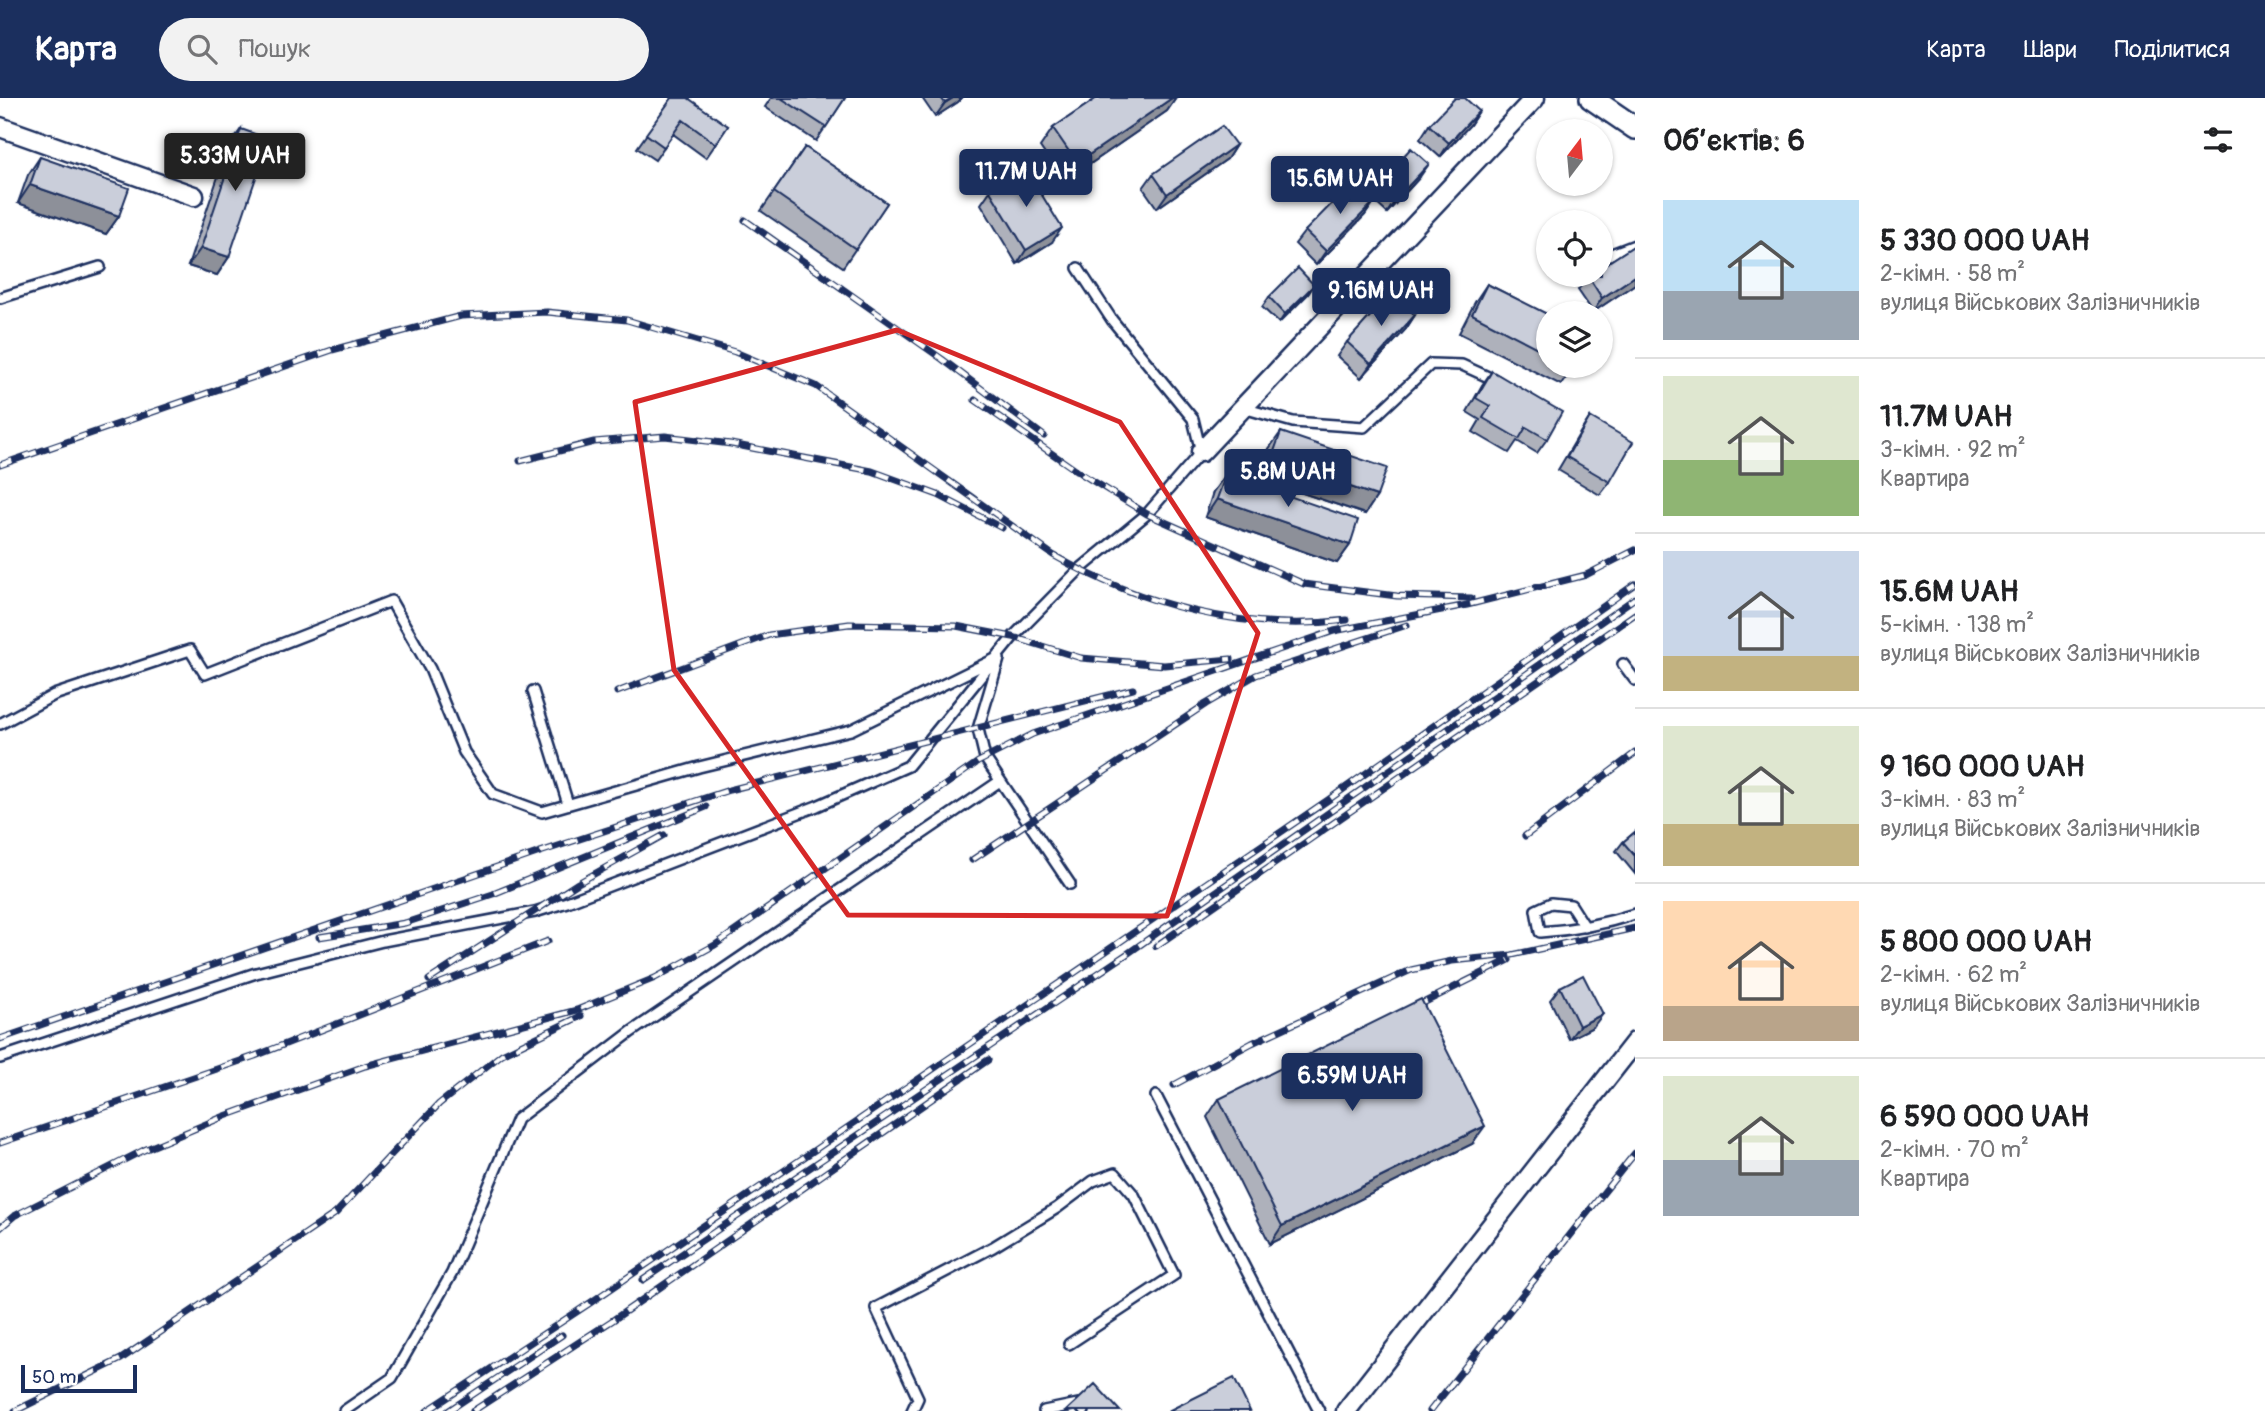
<!DOCTYPE html>
<html lang="uk">
<head>
<meta charset="utf-8">
<style>
  body { margin:0; font-family:Pangolin,sans-serif; background:#f2f2f2; color:#202124; height:100vh; display:flex; flex-direction:column; font-size:26px; white-space:nowrap }
  * { box-sizing:border-box; margin:0 }
  p { font-size:23px; color:#757577 }
  .icon { flex:none; width:38px; height:38px; fill:none; stroke:currentColor; stroke-width:2; stroke-linecap:round; stroke-linejoin:round }
  .map { position:relative; flex:1; overflow:hidden }
  .drawer { display:flex; flex-direction:column; background:#fff; width:630px }
  .drawer>* { flex:none }
  .needle { width:46px; rotate:16deg }
  .tools { position:absolute; left:1536px; top:21px; display:grid; gap:14px }
  .tools a { display:grid; place-items:center; width:77px; height:77px; border-radius:50%; background:#fff; box-shadow:0 2px 5px #0004; font-size:35px }
  .scale { position:absolute; left:21px; bottom:18px; width:116px; box-sizing:border-box; padding-left:7px; border:4px solid #1b2f5e; border-top:0; font-size:19px; line-height:24px; white-space:nowrap; color:#1b2f5e; -webkit-text-stroke:5px #fff; paint-order:stroke }
  .price { position:absolute; translate:-50% -60px; padding:0 16px; border-radius:7px; background:#1b2f5e; color:#fff; font-size:23px; line-height:46px; filter:drop-shadow(0 2px 4px #0008) }
  .price::after { content:''; position:absolute; left:50%; top:42px; width:21px; height:16px; margin-left:-10px; background:inherit; clip-path:polygon(0 0,100% 0,50% 100%) }
  .price.current { background:#222; color:#fff }
  ul { padding:0; list-style:none }
  li { display:flex; align-items:center; gap:21px; height:175px; padding:0 28px }
  li+li { border-top:2px solid #e0e0e0 }
  li span { display:grid; place-items:center; flex:none; width:196px; height:140px; border-radius:0px; color:#555 }
  li>.icon { margin-inline-start:auto }
  span .icon { width:84px; height:84px; fill:#fffc; stroke-width:1 }
  li b { font-size:30px }
  h2 { display:flex; justify-content:space-between; align-items:center; height:84px; padding:0 28px; font-size:30px }
  header { display:flex; align-items:center; gap:42px; box-sizing:border-box; height:98px; padding:0 35px; background:#1b2f5e; color:#fff }
  header strong { font-size:33px }
  nav { display:flex; gap:38px; margin-inline-start:auto; font-size:24px }
  .search { width:490px; height:63px; background:#f2f2f2; display:flex; align-items:center; gap:18px; box-sizing:border-box; padding:0 24px; border-radius:38px; color:#757577; font-size:26px }
  main { display:flex; flex:1; min-height:0 }
  .map>svg:first-child { display:block }
  .lines { fill:none; stroke-linecap:round; stroke-linejoin:round }
  .service-casing { stroke:#1b2f5e; stroke-width:14 }
  .minor-casing { stroke:#1b2f5e; stroke-width:23 }
  .tertiary-casing { stroke:#1b2f5e; stroke-width:26 }
  .service { stroke:#fff; stroke-width:9 }
  .minor { stroke:#fff; stroke-width:18 }
  .tertiary { stroke:#fff; stroke-width:21 }
  .rail-casing { stroke:#1b2f5e; stroke-width:7 }
  .rail { stroke:#fff; stroke-width:4.5; stroke-dasharray:13; stroke-linecap:butt }
  .wall { fill:#aeb1bb; stroke:#1b2f5e; stroke-width:2 }
  .shaded-wall { fill:#8d9099; stroke:#1b2f5e; stroke-width:2 }
  .building { fill:#caceda; stroke:#1b2f5e; stroke-width:2 }
  .marked { fill:none; stroke:#d62828; stroke-width:5; stroke-linejoin:round }
</style>
</head>
<body>
<header>
<strong>Карта</strong>
<div class="search"><svg class="icon" aria-label="search" viewBox="0 0 24 24"><circle cx="10" cy="10" r="6"/><path d="M15 15l6 6"/></svg>Пошук</div>
<nav><a>Карта</a><a>Шари</a><a>Поділитися</a></nav>
</header>
<main>
<div class="map">
<svg width="1635" height="1313" viewBox="0 0 1635 1313">
  <rect width="100%" height="100%" fill="#fff"/>
  <filter id="ink" filterUnits="userSpaceOnUse"><feTurbulence type="fractalNoise" baseFrequency=".0143" numOctaves="2"/><feDisplacementMap in="SourceGraphic" scale="14" xChannelSelector="R" yChannelSelector="G"/><feConvolveMatrix kernelMatrix="1 2 1 2 8 2 1 2 1" color-interpolation-filters="sRGB"/></filter>
  <g filter="url(#ink)">
    <g class="lines">
      <defs>
        <path id="service" d="M1601,160L1635,147
          M0,200L100,169
          M1243,310L1293,324L1364,329L1431,266L1462,267L1497,283
          M999,561L978,631L985,660L1070,786
          M1623,566L1635,582
          M533,593L568,706
          M0,626L54,597L190,552L205,576L391,503L430,571L464,654L493,696L542,714L699,669L851,632L995,561
          M1585,829L1571,807L1551,805L1536,812L1540,834C1573,832 1604,826 1635,816
          M0,960L256,875L383,843L535,814L567,804L817,708L908,668L1013,539L1079,472L1147,416L1201,354L1193,321L1112,222L1078,170
          M1156,998L1319,1313
          M344,1313L392,1280L452,1175L517,1021L631,934L1000,683
          M912,1313L918,1300L876,1210L993,1149L1057,1110L1093,1083L1115,1075L1134,1097L1174,1177L1069,1246
          M1044,1313L1078,1306L1084,1313"/>
        <path id="minor" d="M0,29L194,98
          M1201,354L1535,0
          M1346,1313L1635,944"/>
        <path id="tertiary" d="M1591,0L1635,30"/>
      </defs>
      <use href="#service" class="service-casing"/>
      <use href="#minor" class="minor-casing"/>
      <use href="#tertiary" class="tertiary-casing"/>
      <use href="#service" class="service"/>
      <use href="#minor" class="minor"/>
      <use href="#tertiary" class="tertiary"/>
      <defs>
        <path id="rail" d="M745,122L942,261L1044,338
          M975,302L1080,375L1147,416L1304,486L1397,498L1471,500
          M520,363L594,344L665,338L731,346L872,373L938,397L1002,430
          M0,367L332,252L461,218L547,214L627,222L735,254L816,288L1053,457C1140,507 1246,535 1347,522
          M617,594L769,537L849,526L956,528L1013,539L1081,560L1164,567L1231,561
          M1525,738L1635,655
          M972,762L1206,606L1256,577L1407,527
          M319,839L405,825L493,796L706,709
          M1156,848L1635,516
          M429,882L578,785L664,737
          M1415,909L1509,862
          M0,941L540,754L729,692L1133,591
          M1174,987L1252,945L1411,872L1452,863L1512,857L1635,830
          M0,1045L255,958L548,843
          M0,1130L14,1118L144,1052L225,1018L365,968L577,912L655,880L715,847L978,664L1033,636L1334,533L1467,507L1586,477L1635,452
          M643,1182L1127,856L1635,500
          M15,1313L121,1261L336,1115L439,1006L502,956L581,918
          M427,1313L590,1205L1328,702L1635,486
          M448,1313L562,1237
          M473,1313L613,1222L988,962
          M1430,1313L1635,1055"/>
      </defs>
      <use href="#rail" class="rail-casing"/>
      <use href="#rail" class="rail"/>
    </g>
    <path class="wall" d="M672,0L728,28L706,60L673,36L655,62L637,50Z
      M771,0H845L816,43L765,9Z
      M922,0H961L958,4L935,19Z
      M1097,0H1176L1167,13L1064,84L1040,49L1053,30Z
      M1479,13L1470,27L1440,59L1420,41L1429,27Z
      M241,31L229,159L217,177L188,168L228,49Z
      M1236,47L1227,61L1157,110L1143,90L1153,76Z
      M805,49L887,105L843,169L761,113Z
      M40,59L119,118L106,136L18,105L28,77Z
      M1419,80L1387,115L1374,103L1365,117L1316,167L1295,146L1305,133L1369,98L1379,85Z
      M990,93L1052,144L1017,166L981,106Z
      M1635,147V186L1593,214L1578,192L1588,178Z
      M1487,186L1549,217V268H1574L1561,287L1459,235L1475,204Z
      M1314,187L1308,196L1279,225L1262,209L1269,199Z
      M1415,217L1406,231L1361,280L1337,258L1347,244Z
      M1492,273L1547,341L1537,355L1517,343L1509,355L1473,334L1480,322L1467,314L1482,287Z
      M1590,319L1610,384L1600,397L1558,372L1581,333Z
      M1281,334L1377,398L1365,416L1258,380L1268,352Z
      M1226,376L1350,447L1337,465L1205,419L1213,394Z
      M1635,734V776L1616,753L1623,744Z
      M1560,889L1593,929L1569,941L1550,902Z
      M1219,1001L1472,1046L1270,1146L1207,1019Z"/>
    <path class="shaded-wall" d="M953,0H961L958,4L935,19L945,5Z
      M1172,0H1176L1167,13L1064,84L1077,65Z
      M1479,13L1470,27L1440,59L1449,45Z
      M1236,47L1227,61L1157,110L1167,96Z
      M1429,66L1419,80L1387,115L1396,101Z
      M30,87L119,118L106,136L18,105Z
      M1375,103L1365,117L1316,167L1326,153Z
      M1062,130L1052,144L1017,166L1026,152Z
      M201,150L229,159L217,177L188,168Z
      M1635,178V186L1593,214L1602,200Z
      M1314,187L1308,196L1279,225L1285,216Z
      M1415,217L1406,231L1361,280L1371,266Z
      M1271,362L1377,398L1365,416L1258,380Z
      M1217,401L1350,447L1337,465L1205,419Z
      M1603,916L1593,929L1569,941L1579,928Z
      M1485,1028L1472,1046L1270,1146L1282,1128Z"/>
    <path class="building" d="M672,0H688L728,28L716,46L683,22L664,49L646,36Z
      M781,0H845L826,29Z
      M941,0H953L945,5Z
      M1097,0H1172L1077,65L1053,30Z
      M1455,0H1465L1479,13L1449,45L1429,27Z
      M1222,28L1236,47L1167,96L1153,76Z
      M241,31L269,41L229,159L201,150Z
      M805,49L887,105L856,151L774,94Z
      M1411,50L1429,66L1396,101L1379,85Z
      M40,59L129,90L119,118L30,87Z
      M1026,71L1062,130L1026,152L990,93Z
      M1354,83L1375,103L1326,153L1305,133Z
      M1635,147V178L1602,200L1588,178L1590,177H1601V169Z
      M1298,170L1314,187L1285,216L1269,199Z
      M1487,186L1549,217V256L1472,216Z
      M1391,195L1415,217L1371,266L1347,244Z
      M1492,273L1562,314L1547,341L1526,329L1519,341L1483,320L1490,308L1476,300Z
      M1590,319L1633,344L1610,384L1567,359Z
      M1281,334L1387,370L1377,398L1271,362Z
      M1226,376L1358,422L1350,447L1217,401Z
      M1635,734V758L1623,744Z
      M1583,877L1603,916L1579,928L1560,889Z
      M1421,901L1485,1028L1282,1128L1219,1001Z
      M1234,1280L1250,1313H1168Z
      M1095,1286L1120,1313H1066Z"/>
  </g>
  <path class="marked" d="M897,232L1120,324L1258,535L1167,818L848,817L674,572L635,304Z"/>
</svg>
<div class="tools">
<a><svg class="needle" viewBox="-14 -14 28 28"><path d="M0-13l5 13h-10z" fill="#e53935"/><path d="M0 13l5-13h-10z" fill="#757577"/></svg></a>
<a><svg class="icon" aria-label="locate" viewBox="0 0 24 24"><circle cx="12" cy="12" r="6"/><path d="M12 2v4M12 18v4M2 12h4M18 12h4"/></svg></a>
<a><svg class="icon" aria-label="layers" viewBox="0 0 24 24"><path d="M12 4l9 5-9 5-9-5zM3 14l9 5 9-5"/></svg></a>
</div>
<div class="scale">50 m</div>
<b class="price current" style="left:235px;top:95px">5.33M UAH</b>
<b class="price" style="left:1026px;top:111px">11.7M UAH</b>
<b class="price" style="left:1340px;top:118px">15.6M UAH</b>
<b class="price" style="left:1381px;top:230px">9.16M UAH</b>
<b class="price" style="left:1288px;top:411px">5.8M UAH</b>
<b class="price" style="left:1352px;top:1015px">6.59M UAH</b>
</div>
<section class="drawer">
<h2>Об’єктів: 6<svg class="icon" aria-label="filters" viewBox="0 0 24 24"><path d="M4 7h16M4 17h16"/><circle cx="9" cy="7" r="2"/><circle cx="15" cy="17" r="2"/></svg></h2>
<ul>
<li><span style="background:linear-gradient(#bfe0f5 65%,#9aa5b1 0)"><svg class="icon" aria-label="home" viewBox="0 0 24 24"><path d="M3 11l9-7 9 7M6 9v11h12V9"/></svg></span><div><b>5 330 000 UAH</b><p>2-кімн. · 58 m²</p><p>вулиця Військових Залізничників</p></div></li>
<li><span style="background:linear-gradient(#dfe7d0 60%,#8fb573 0)"><svg class="icon" aria-label="home" viewBox="0 0 24 24"><path d="M3 11l9-7 9 7M6 9v11h12V9"/></svg></span><div><b>11.7M UAH</b><p>3-кімн. · 92 m²</p><p>Квартира</p></div></li>
<li><span style="background:linear-gradient(#c9d6e8 75%,#c2b280 0)"><svg class="icon" aria-label="home" viewBox="0 0 24 24"><path d="M3 11l9-7 9 7M6 9v11h12V9"/></svg></span><div><b>15.6M UAH</b><p>5-кімн. · 138 m²</p><p>вулиця Військових Залізничників</p></div></li>
<li><span style="background:linear-gradient(#dfe7d0 70%,#c2b280 0)"><svg class="icon" aria-label="home" viewBox="0 0 24 24"><path d="M3 11l9-7 9 7M6 9v11h12V9"/></svg></span><div><b>9 160 000 UAH</b><p>3-кімн. · 83 m²</p><p>вулиця Військових Залізничників</p></div></li>
<li><span style="background:linear-gradient(#ffd9b3 75%,#b9a48a 0)"><svg class="icon" aria-label="home" viewBox="0 0 24 24"><path d="M3 11l9-7 9 7M6 9v11h12V9"/></svg></span><div><b>5 800 000 UAH</b><p>2-кімн. · 62 m²</p><p>вулиця Військових Залізничників</p></div></li>
<li><span style="background:linear-gradient(#dfe7d0 60%,#9aa5b1 0)"><svg class="icon" aria-label="home" viewBox="0 0 24 24"><path d="M3 11l9-7 9 7M6 9v11h12V9"/></svg></span><div><b>6 590 000 UAH</b><p>2-кімн. · 70 m²</p><p>Квартира</p></div></li>
</ul>
</section>
</main>
</body>
</html>
